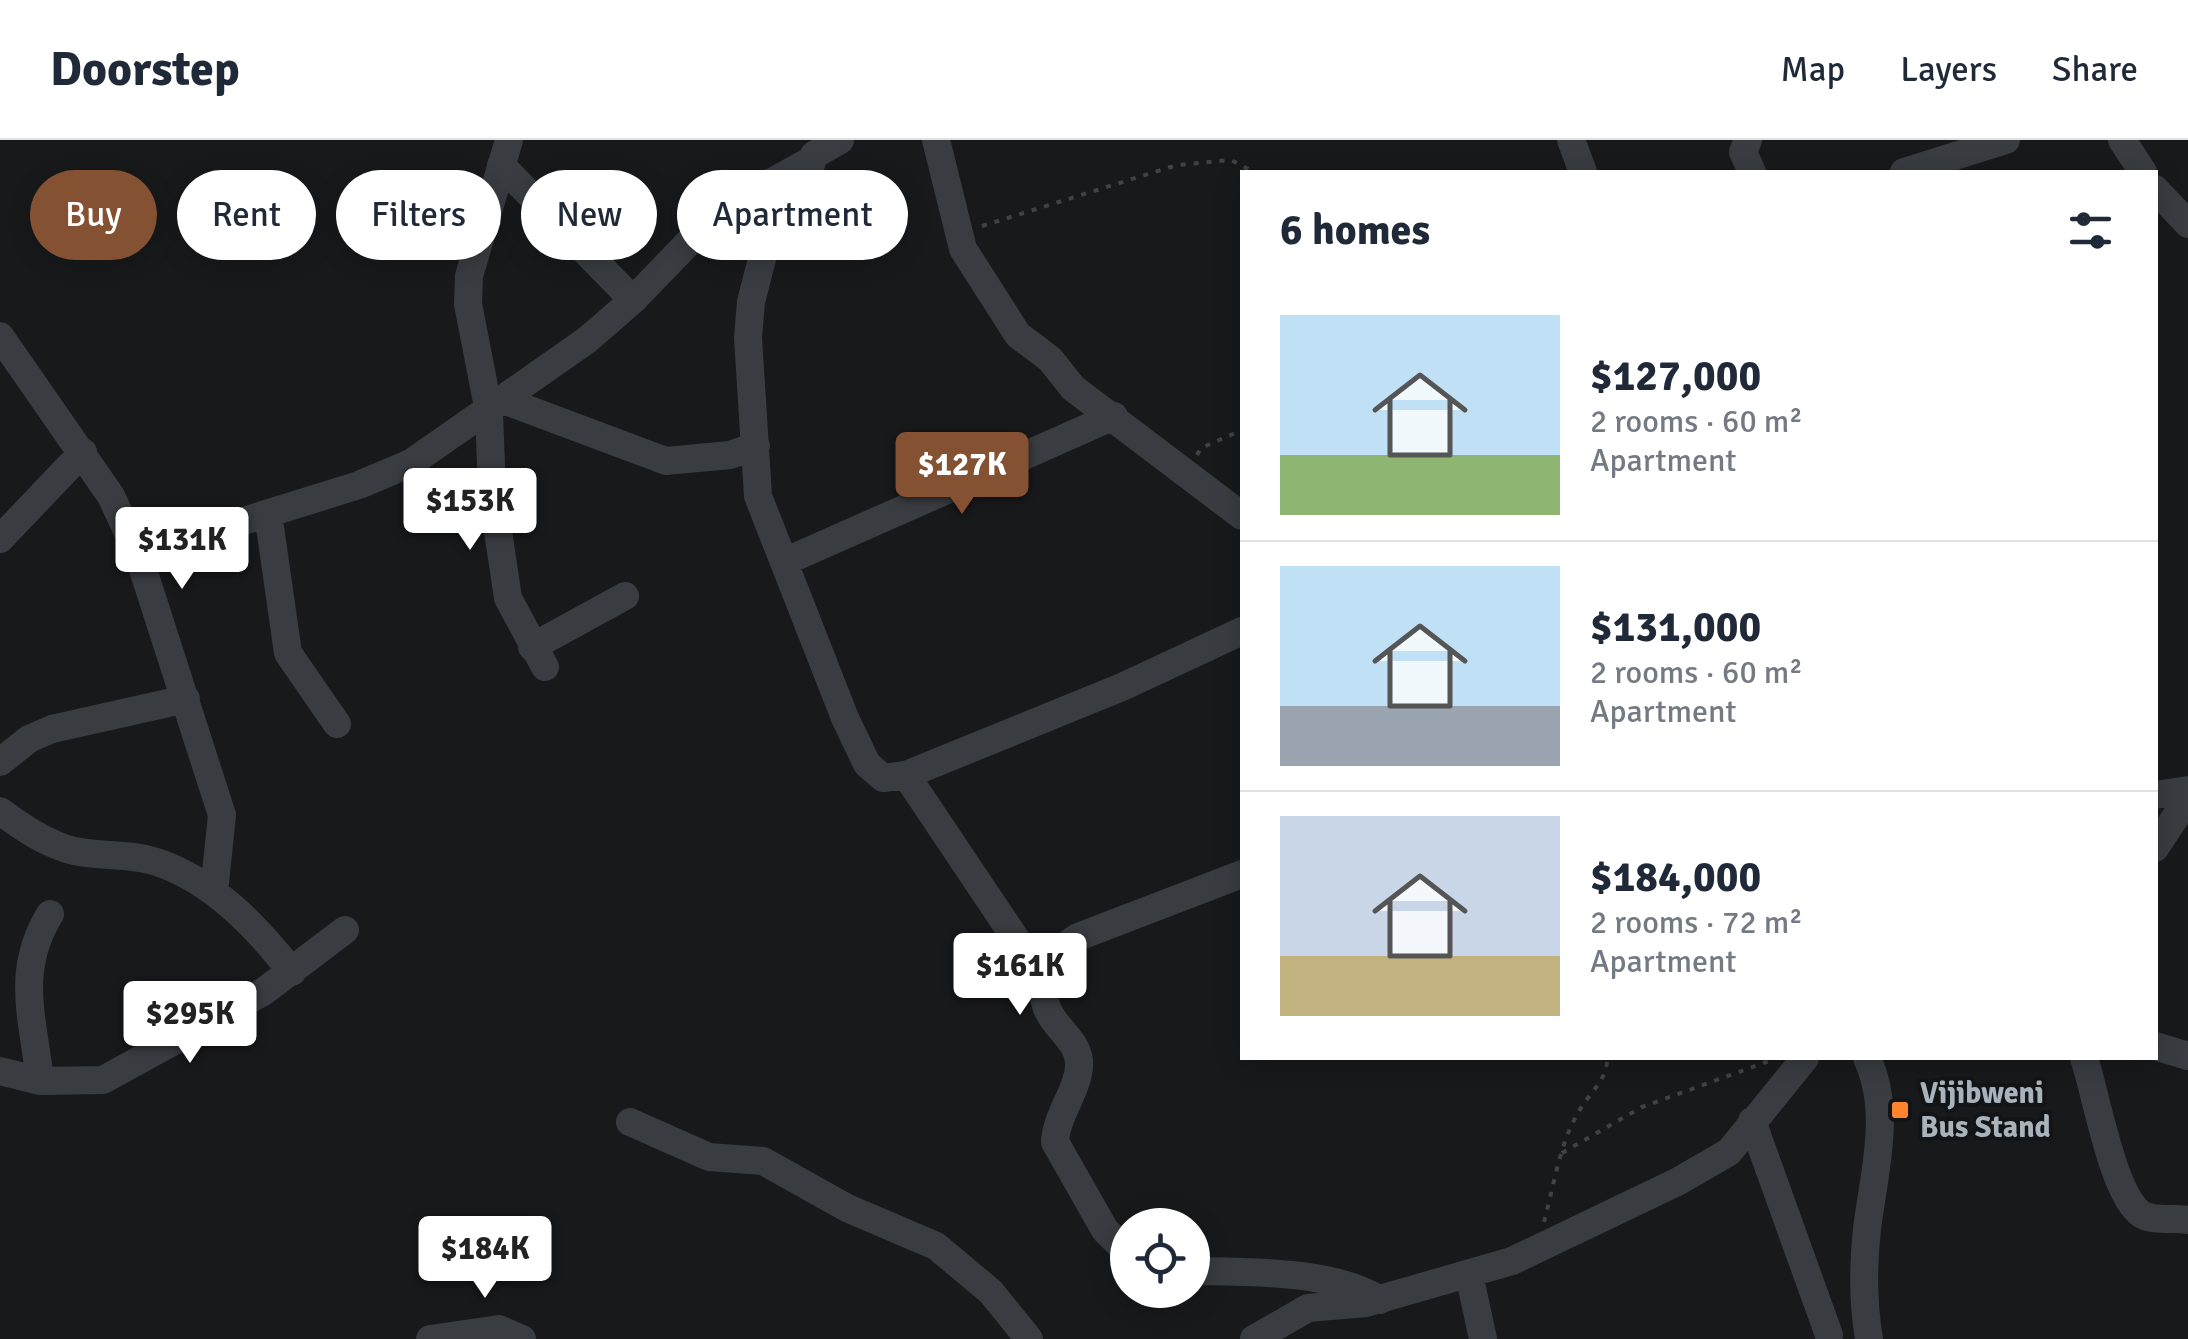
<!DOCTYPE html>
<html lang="en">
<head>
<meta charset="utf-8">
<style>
  body { margin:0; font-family:Signika,sans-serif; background:#f6f6f7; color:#1f2937; height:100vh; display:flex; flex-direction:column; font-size:38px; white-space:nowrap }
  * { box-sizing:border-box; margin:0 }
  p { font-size:32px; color:#747a83 }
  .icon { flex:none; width:55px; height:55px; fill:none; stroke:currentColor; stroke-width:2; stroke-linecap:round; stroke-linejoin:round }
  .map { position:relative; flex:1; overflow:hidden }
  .panel { position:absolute; left:1240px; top:30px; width:918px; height:890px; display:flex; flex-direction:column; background:#fff; border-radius:0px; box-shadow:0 5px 25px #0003 }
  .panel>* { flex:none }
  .banner { position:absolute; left:30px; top:30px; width:950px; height:90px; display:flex; gap:20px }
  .buttons { position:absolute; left:1110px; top:1068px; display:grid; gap:20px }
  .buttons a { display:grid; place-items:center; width:100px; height:100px; border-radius:50%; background:#fff; box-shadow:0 5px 25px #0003; font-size:50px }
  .price { position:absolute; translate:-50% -85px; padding:0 22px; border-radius:10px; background:#fff; color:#222; font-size:32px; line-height:65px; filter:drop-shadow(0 2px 5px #0008) }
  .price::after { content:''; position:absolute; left:50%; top:60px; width:30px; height:22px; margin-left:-15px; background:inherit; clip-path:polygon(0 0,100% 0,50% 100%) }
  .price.active { background:#845232; color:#fff }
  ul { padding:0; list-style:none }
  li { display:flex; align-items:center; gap:30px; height:250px; padding:0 40px }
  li+li { border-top:2px solid #e0e1e3 }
  li span { display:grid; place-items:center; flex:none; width:280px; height:200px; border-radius:0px; color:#555 }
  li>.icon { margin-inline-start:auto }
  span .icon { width:120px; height:120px; fill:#fffc; stroke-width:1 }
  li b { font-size:42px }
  h2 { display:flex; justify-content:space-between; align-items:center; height:120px; padding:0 40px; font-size:42px }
  .tag { padding:0 35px; border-radius:45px; background:#fff; box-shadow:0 5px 25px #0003; font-size:35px; line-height:90px }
  .tag.active { background:#845232; color:#fff }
  header { display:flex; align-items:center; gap:60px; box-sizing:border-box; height:140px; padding:0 50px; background:#fff; border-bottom:2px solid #e0e1e3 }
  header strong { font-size:48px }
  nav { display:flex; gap:55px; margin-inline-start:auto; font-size:35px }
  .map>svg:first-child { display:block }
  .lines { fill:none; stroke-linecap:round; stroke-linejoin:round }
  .path { stroke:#3f4347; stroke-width:4; stroke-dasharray:5 8; stroke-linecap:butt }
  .minor { stroke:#393c40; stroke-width:28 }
  .poi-dot { fill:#ff842c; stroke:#131416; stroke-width:4 }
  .labels { text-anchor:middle; stroke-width:8; stroke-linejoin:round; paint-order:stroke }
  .poi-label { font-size:30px; font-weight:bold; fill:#a9b3bc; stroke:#131416; text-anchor:start }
</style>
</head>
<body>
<header>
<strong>Doorstep</strong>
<nav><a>Map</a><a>Layers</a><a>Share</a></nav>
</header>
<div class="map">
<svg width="2188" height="1199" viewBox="0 0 2188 1199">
  <rect width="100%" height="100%" fill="#18191b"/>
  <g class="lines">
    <path class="path" d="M982,86L1177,25L1231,20L1254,32
      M1197,315L1201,308L1242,290
      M1562,1013L1642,967L1772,920
      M1544,1082C1554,1046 1559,1005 1578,973C1588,954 1608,940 1607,918"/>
    <path class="minor" d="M509,0L469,136L468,164L489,272L492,351L508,458L545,527
      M840,0L814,15L799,65L765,107L751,162L748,198L758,356L845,578L867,624L883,638L906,635L1122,547L1242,491
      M936,0L963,109L1018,195L1050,219L1073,248L1242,376
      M1571,0L1583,32
      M1748,0L1743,12L1752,32
      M2122,0L2143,32
      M501,25L633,160
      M1904,32L2006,0
      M2155,49L2188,84
      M0,196L111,356L138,414L222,675L214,752
      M503,260L666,321L730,315L756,306
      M268,373L288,513L337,584
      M0,399L83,312
      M138,414L359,345L411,323L587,200L633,160L719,71L810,21
      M784,422L1114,276
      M532,507L625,456
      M0,622L29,599L52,589L186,559
      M906,635L1044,841
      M2155,655L2188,650
      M0,671C22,687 46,704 74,711C101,717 129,713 157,722C213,741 256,786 292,832
      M2155,708L2188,658
      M2155,906L2188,916
      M1867,918C1892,972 1874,1032 1867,1089C1863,1125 1863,1163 1869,1199
      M2084,918C2096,953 2112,1053 2141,1074C2153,1082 2174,1077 2188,1080
      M0,931L40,941L103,940L263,852L345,790
      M40,941C33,877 15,831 50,774
      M1752,981L1829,1195
      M630,982L709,1017L763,1021L847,1068L936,1106L991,1152L1029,1199
      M1128,1113L1105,1090L1055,1002C1056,974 1081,947 1079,921C1077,902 1060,891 1051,876C1033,847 1052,813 1078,797L1242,734
      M1192,1131C1248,1132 1333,1130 1380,1160
      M1469,1134L1483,1199
      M430,1199L499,1189L522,1199
      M1254,1199L1308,1168L1366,1163L1512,1121L1677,1042L1729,1012L1805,918"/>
  </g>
  <rect class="poi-dot" x="1890" y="960" width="20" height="20" rx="5"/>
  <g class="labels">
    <g class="poi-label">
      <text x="1920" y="963">Vijibweni<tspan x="1920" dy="34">Bus Stand</tspan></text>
    </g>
  </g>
</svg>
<div class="buttons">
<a><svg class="icon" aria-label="locate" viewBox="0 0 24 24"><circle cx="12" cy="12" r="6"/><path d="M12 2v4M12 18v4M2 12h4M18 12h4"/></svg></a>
</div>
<b class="price active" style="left:962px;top:377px">$127K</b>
<b class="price" style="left:470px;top:413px">$153K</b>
<b class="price" style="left:182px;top:452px">$131K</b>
<b class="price" style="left:1020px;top:878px">$161K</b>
<b class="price" style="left:190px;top:926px">$295K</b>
<b class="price" style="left:485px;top:1161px">$184K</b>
<div class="banner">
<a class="tag active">Buy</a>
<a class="tag">Rent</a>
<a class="tag">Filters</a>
<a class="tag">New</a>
<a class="tag">Apartment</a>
</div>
<section class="panel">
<h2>6 homes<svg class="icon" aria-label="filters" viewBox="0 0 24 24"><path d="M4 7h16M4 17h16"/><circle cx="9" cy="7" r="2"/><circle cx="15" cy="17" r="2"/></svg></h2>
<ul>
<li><span style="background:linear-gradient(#bfe0f5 70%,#8fb573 0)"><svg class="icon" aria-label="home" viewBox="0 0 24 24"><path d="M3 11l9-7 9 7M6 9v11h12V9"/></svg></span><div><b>$127,000</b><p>2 rooms · 60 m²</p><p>Apartment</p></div></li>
<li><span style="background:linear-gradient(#bfe0f5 70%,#9aa5b1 0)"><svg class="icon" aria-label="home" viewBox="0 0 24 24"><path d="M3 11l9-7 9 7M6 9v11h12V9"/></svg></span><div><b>$131,000</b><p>2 rooms · 60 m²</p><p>Apartment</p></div></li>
<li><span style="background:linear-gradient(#c9d6e8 70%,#c2b280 0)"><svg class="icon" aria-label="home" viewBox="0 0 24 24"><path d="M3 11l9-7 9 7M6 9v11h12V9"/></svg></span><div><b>$184,000</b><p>2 rooms · 72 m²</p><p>Apartment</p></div></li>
</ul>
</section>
</div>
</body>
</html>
